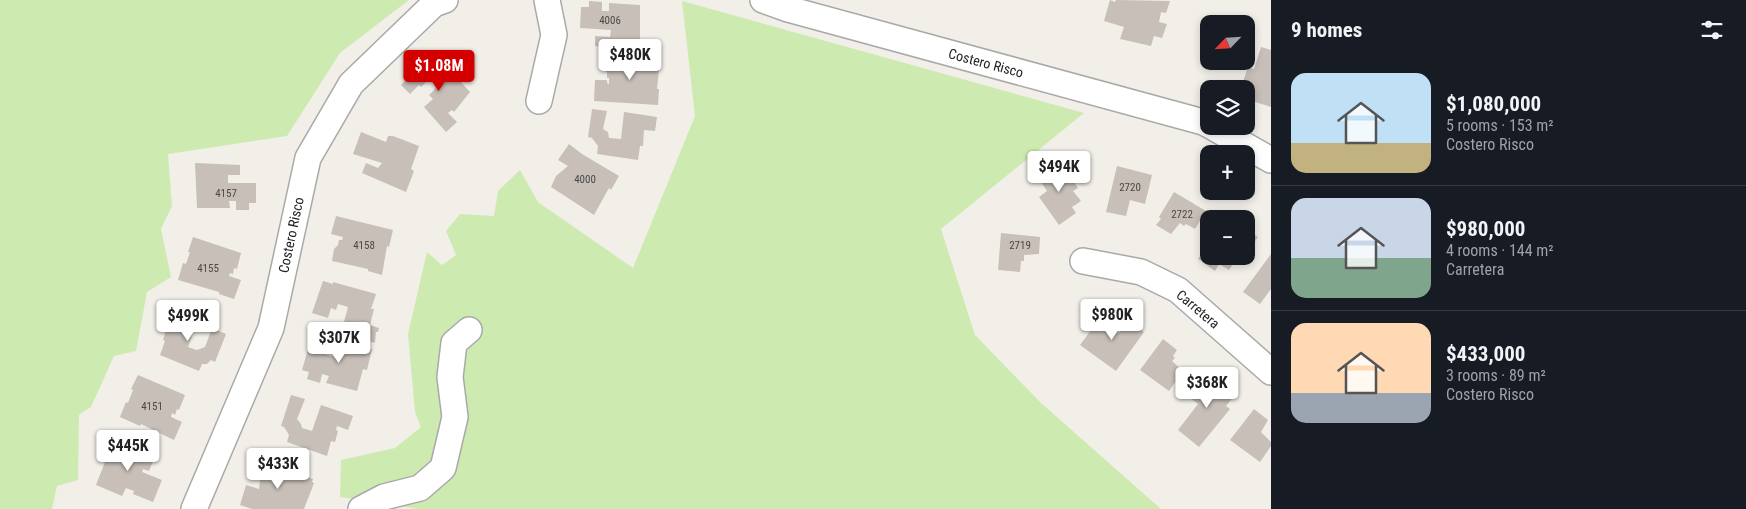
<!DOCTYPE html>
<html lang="en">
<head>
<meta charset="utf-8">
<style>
  body { margin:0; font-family:"Roboto Condensed",sans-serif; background:#242831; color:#f1f3f6; height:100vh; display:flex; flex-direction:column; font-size:19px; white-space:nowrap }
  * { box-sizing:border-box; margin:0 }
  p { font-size:16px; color:#9ea1a6 }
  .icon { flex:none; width:28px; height:28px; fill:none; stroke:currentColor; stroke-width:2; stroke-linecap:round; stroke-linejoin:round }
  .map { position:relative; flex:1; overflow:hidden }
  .details { display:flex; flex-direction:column; background:#171b24; width:475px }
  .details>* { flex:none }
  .needle { width:32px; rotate:245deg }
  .tools { position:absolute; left:1200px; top:15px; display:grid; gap:10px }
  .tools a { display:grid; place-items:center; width:55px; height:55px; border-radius:10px; background:#171b24; box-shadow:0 2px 8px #0003; font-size:25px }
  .price { position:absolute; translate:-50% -42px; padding:0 11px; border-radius:5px; background:#fff; color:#222; font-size:16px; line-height:32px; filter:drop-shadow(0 1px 2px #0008) }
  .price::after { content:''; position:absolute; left:50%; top:30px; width:15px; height:11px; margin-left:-8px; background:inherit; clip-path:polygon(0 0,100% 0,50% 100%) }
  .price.active { background:#d40000; color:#fff }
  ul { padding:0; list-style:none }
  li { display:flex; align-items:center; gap:15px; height:125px; padding:0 20px }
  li+li { border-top:1px solid #363941 }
  li span { display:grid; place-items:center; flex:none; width:140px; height:100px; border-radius:15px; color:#555 }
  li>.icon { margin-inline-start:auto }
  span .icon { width:60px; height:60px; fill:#fffc; stroke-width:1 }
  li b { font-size:21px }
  h2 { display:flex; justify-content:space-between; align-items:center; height:60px; padding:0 20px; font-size:21px }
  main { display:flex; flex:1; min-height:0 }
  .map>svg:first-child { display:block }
  .grass { fill:#cdebb0 }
  .building { fill:#c7bfb8 }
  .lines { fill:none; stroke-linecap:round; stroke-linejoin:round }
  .minor-casing { stroke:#a9a9a9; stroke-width:28 }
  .minor { stroke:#fff; stroke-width:25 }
  .labels { text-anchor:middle; stroke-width:5; stroke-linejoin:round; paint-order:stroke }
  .number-label { font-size:11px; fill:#4b4948 }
  .street-label { font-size:14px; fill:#222; stroke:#fff }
</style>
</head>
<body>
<main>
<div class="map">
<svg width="1271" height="509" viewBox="0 0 1271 509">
  <rect width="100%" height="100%" fill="#f2efe9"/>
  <path class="grass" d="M0,0H409L340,53L287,136L168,154L172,206L161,229L171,277L147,292L136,351L114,356L91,407L79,415L78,480L57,486L52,509H0Z
    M682,1L1084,113L941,229L975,335L1041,403L1161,509H418L340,497L341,460L395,448L421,427L415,412L408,334L427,252L442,265L456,255L446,231L460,214L494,216L498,191L520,170L538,202L633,268L695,116Z"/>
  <path class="building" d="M1110,0L1115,2L1116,0L1170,1L1166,13L1161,12L1159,22L1167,24L1162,38L1154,36L1151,46L1120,39L1124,27L1104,21Z
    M589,1L602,2V11H609V3L640,5V50L595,46V36L610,37L611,30L580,28L581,7H589Z
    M1261,47L1271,50V107L1246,99L1249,84L1243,82L1248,67L1254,69Z
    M607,55L659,58L658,61H660L657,89H659L658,105L594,101L595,80H607V83L609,84V78H607V72H606Z
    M422,63L425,66L431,65L435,67L439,64L442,67L446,66L470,92L454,112L452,110L448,113L457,122L446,132L424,107L433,99L429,95L438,86L434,82H426L421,87L419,85L410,94L401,85Z
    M592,109L607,111L603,129L608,132L609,138L621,139L624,112L657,117L655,131L644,130L643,146H640L638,160L597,154L598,146L592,138L588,137Z
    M361,132L386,142L388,136H393L419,146L411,169L414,171L406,192L362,173L366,163L378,168L382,163L353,154Z
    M569,144L582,154L619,176L611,190L609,188L594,215L551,187L556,176L568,166L558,160Z
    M1059,161L1078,188L1073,191L1081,201L1072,207L1076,213L1059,225L1039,197L1047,191L1037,176Z
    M195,163L240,165V175H228V183H256V203H249V210H236V201H229L230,208H197Z
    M1117,166L1152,175L1145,204L1130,200L1126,216L1106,212Z
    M1174,192L1206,211L1195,229L1186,224L1184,226L1180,223L1171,234L1156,225L1161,219L1159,217Z
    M336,216L393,230L389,247L387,246L382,275L368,271V269L332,261L334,249L338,245L339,240H342L343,237L331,234Z
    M1246,229L1258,237L1246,254Z
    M1001,233L1040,237L1039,254L1024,255V261H1021L1020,272L998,270Z
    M193,237L241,253L237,269L234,268L233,274L230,273L229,276L241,280L234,299L219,294V292L178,280L183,263L186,264L190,252H188Z
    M1209,243V256H1245L1240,264L1235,261L1229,270L1219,264L1215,271L1198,259Z
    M1271,254V289L1260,304L1243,292Z
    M323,281L333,284V282L376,294L371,309H374L370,325L379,328L378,332H376L375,343L341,333L348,307L338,304L336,310L331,308L328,318L312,313Z
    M166,308L197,321L188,347L197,350L205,347L212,328L226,334L215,362L211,360L207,364H202L199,371L160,355L165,341L163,340L168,324L161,321Z
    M1103,314L1117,322L1116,324L1118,326L1116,330L1119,333L1126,320L1144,332L1116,371L1080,345Z
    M329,338L372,349L367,370L363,369L357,391L326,383L329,376L322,374L320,383L307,379L309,372L302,370L308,349L335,357L337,351L326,348Z
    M1163,339L1177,350L1173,356L1175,358L1172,361L1183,371L1169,391L1140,370Z
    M1212,371L1228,384L1223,390L1233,397L1226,406L1230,409L1199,447L1178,430L1198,404L1190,398Z
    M138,375L185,395L179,410L177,409L175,415L172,413L171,417L182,422L174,440L141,424L140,426L120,417L126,402L128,403L133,390L131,389Z
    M291,395L305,399L297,419L301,424L302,428L312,431L321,405L353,416L348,430L337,426L336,430L338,431L335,442L331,441L327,456L287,442L289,435L284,427L281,426Z
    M1254,409L1268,420L1261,432L1271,442V446L1260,462L1230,440Z
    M111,439L154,459L149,471L143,469L142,472L162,480L153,502L133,494L134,491L126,488L122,496L96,485L105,462L102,460Z
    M264,462L313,479L312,482L314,483L304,509H252L240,505L246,485L259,489L260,480H258L259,475L261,476Z"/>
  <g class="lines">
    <defs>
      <path id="minor" d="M763,0L788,9L1203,122L1209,125
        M539,101L554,35L547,0
        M1211,126L1271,160
        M1083,261L1141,272L1178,290L1271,372
        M194,509L271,328L308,158L351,84L434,4L445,0
        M361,509L384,497L420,488L443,468L455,417L450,377L454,343L469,330"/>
    </defs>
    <use href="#minor" class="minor-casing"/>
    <use href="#minor" class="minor"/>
  </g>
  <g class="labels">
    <g class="number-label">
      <text x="610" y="24">4006</text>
      <text x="585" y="183">4000</text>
      <text x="1130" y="191">2720</text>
      <text x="226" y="197">4157</text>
      <text x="1182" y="218">2722</text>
      <text x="364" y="249">4158</text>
      <text x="1020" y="249">2719</text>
      <text x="208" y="272">4155</text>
      <text x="152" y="410">4151</text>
    </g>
    <g class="street-label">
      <text transform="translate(986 63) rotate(15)" y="5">Costero Risco</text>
      <text transform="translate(291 235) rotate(-78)" y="5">Costero Risco</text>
      <text transform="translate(1198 309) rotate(40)" y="5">Carretera</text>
    </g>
  </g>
</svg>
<div class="tools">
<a><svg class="needle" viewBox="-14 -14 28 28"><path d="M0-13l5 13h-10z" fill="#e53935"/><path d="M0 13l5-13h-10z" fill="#9ea1a6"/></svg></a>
<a><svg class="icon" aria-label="layers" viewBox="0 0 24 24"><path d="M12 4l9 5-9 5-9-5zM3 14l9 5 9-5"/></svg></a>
<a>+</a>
<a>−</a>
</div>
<b class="price" style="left:630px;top:81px">$480K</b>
<b class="price active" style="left:439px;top:92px">$1.08M</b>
<b class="price" style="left:1059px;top:193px">$494K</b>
<b class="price" style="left:1112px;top:341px">$980K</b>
<b class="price" style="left:188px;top:342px">$499K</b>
<b class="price" style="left:339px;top:364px">$307K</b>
<b class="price" style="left:1207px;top:409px">$368K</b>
<b class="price" style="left:128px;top:472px">$445K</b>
<b class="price" style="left:278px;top:490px">$433K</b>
</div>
<section class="details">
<h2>9 homes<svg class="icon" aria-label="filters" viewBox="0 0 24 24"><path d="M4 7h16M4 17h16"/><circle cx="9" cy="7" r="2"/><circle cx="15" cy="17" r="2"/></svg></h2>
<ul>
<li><span style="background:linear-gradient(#bfe0f5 70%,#c2b280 0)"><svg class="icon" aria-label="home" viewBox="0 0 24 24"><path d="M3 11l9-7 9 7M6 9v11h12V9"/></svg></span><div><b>$1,080,000</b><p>5 rooms · 153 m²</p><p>Costero Risco</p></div></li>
<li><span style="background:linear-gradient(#c9d6e8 60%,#7fa58c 0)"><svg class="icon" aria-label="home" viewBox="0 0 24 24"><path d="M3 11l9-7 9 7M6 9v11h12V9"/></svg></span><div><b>$980,000</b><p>4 rooms · 144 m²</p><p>Carretera</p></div></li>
<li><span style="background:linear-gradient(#ffd9b3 70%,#9aa5b1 0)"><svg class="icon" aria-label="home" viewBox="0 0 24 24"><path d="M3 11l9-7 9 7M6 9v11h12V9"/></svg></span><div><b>$433,000</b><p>3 rooms · 89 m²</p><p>Costero Risco</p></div></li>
</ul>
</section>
</main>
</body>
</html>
